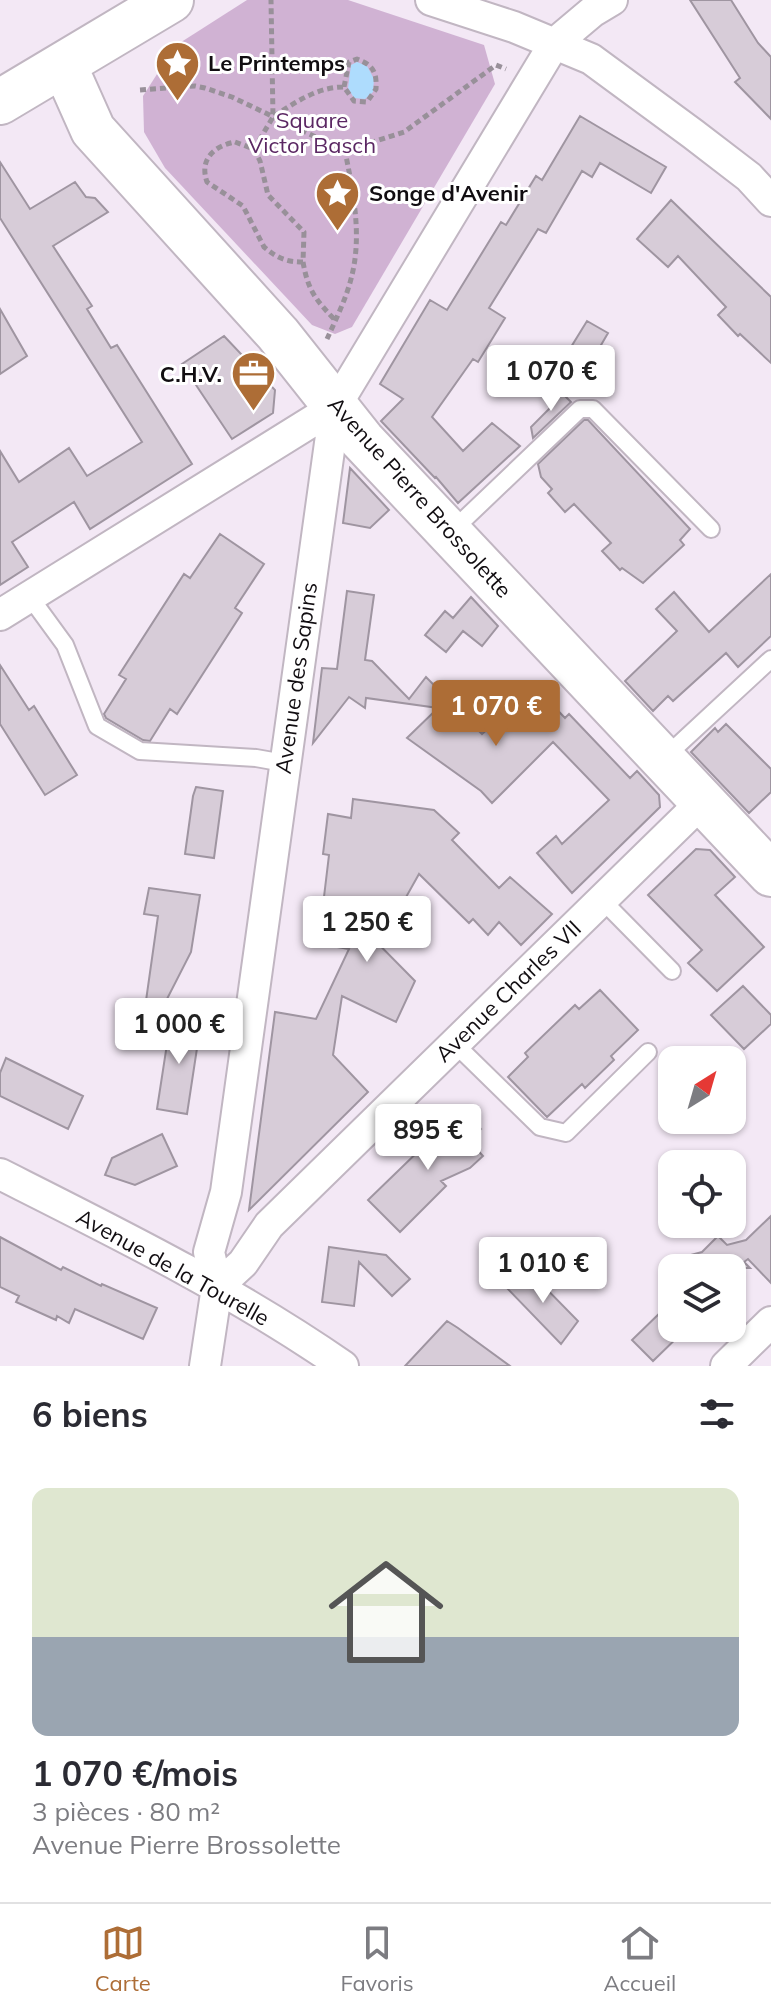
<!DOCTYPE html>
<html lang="fr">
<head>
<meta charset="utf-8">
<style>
  body { margin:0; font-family:Mulish,sans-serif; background:#f2f2f3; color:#2b2b33; height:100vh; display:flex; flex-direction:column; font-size:30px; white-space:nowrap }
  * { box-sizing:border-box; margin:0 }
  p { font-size:26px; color:#7c7c81 }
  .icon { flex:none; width:44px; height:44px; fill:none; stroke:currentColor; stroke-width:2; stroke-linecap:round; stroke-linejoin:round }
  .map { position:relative; height:1366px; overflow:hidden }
  .details { display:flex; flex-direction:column; background:#fff; flex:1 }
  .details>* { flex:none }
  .needle { width:52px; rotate:37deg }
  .controls { position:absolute; left:658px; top:1046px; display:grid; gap:16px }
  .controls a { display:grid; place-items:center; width:88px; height:88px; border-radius:16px; background:#fff; box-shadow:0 2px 6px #0004; font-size:40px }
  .price { position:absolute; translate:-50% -68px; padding:0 18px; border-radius:8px; background:#fff; color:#222; font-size:26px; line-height:52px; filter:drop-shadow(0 2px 4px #0008) }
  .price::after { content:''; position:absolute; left:50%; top:48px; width:24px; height:18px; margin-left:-12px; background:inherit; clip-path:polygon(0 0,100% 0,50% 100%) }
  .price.active { background:#ad6d36; color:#fff }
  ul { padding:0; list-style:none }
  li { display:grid; align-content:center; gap:16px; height:424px; padding:0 32px }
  li span { display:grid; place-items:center; height:248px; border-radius:16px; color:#555 }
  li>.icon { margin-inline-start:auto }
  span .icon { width:144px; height:144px; fill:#fffc; stroke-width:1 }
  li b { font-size:34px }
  h2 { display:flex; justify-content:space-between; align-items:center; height:96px; padding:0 32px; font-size:34px }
  .dock { display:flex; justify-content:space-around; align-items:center; height:112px; border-top:2px solid #e1e1e2; background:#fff; font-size:22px; color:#7c7c81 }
  .dock a { display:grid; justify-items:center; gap:4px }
  .dock .active { color:#ad6d36 }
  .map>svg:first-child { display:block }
  .green { fill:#d0b2d3 }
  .water { fill:#aedcfd }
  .building { fill:#d7ccd8; stroke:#9f95a1; stroke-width:2 }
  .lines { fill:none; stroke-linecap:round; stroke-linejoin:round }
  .lane-casing { stroke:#c1b6c2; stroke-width:20 }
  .street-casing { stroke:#c1b6c2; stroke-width:34 }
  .secondary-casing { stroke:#c1b6c2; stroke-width:48 }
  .path { stroke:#989099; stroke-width:5; stroke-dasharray:6 4; stroke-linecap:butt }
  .lane { stroke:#fff; stroke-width:16 }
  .street { stroke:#fff; stroke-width:30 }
  .secondary { stroke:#fff; stroke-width:44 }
  .labels { text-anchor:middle; stroke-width:6; stroke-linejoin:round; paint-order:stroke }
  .poi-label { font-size:22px; font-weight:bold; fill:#110d11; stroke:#fff; text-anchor:start }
  .park-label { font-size:22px; fill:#5b2763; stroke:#fff }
  .street-label { font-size:22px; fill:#110d11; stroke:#fff }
</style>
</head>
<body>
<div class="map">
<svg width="771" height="1366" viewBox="0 0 771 1366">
  <rect width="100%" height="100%" fill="#f3e8f5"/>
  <path class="green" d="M247,0H348L484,45L495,84L352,327L335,334L312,325L165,168L144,132L143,96L175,46Z"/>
  <path class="water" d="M357,62L367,66L374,79L373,92L365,99L354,98L348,88L351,65Z"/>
  <path class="building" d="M690,0H731L758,43L771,57V119L735,82L740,78Z
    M580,116L666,167L651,193L600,163L592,177L582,171L546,233L538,229L489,308L505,318L478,362L473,359L432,417L463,451L492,423L520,446L458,503L436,477L435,478L381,421L403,399L380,384L430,300L447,310L501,222L506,225L536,176L542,180Z
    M0,162L30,209L75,182L86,197L95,198L108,212L53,246L92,306L87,309L111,348L117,345L192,464L90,529L74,502L12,542L28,567L0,585V451L19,482L69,448L87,476L142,442L0,218Z
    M671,200L771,297V363L740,334L738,336L718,315L726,307L678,256L668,267L637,239Z
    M0,309L27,356L0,374Z
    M587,321L608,333L590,364L568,352Z
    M224,336L275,390L273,413L232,439L182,364Z
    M558,389L571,402L533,438L531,427L550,408Z
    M584,420H588L690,529L680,540L684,545L643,583L622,568L620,570L602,551L611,543L574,504L565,512L548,493L552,489L541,477L538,464Z
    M350,468L389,510L370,528L343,523Z
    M220,534L264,564L235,608L242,613L177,714L170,709L150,741L143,740L106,718L104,714L126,679L119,675L184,574L190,578Z
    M771,574V636L738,667L726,653L673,701L668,696L653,711L625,681L677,631L656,609L674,592L709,632Z
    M347,591L374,595L365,660L372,661L409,699L426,677L482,734L526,693L532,699L540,692L565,718L569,714L630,778L637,771L659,795L660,807L572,893L537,853L556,836L562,844L609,800L553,742L492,803L481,791L407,738L438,708L366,698L365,708L349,697L313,743L322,668L337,669Z
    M471,597L498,626L482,646L463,631L446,652L425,635L445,611L453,618Z
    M0,665L29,710L34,706L77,775L45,795L0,724Z
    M726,724L771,769V792L749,813L691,752L715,728L718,732Z
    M196,787L223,791L214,858L185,854L193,796Z
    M353,799L434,810L459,833L452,840L499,888L510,877L552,914L521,945L499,922L488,935L473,919L469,923L419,874L405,899L391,897L388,907L334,899L415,981L396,1022L342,996L333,1055L368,1092L249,1210L275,1012L316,1019L349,949L307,942L313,903L323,905L329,855L323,854L328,814L351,818Z
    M696,849L710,850L735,877L715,895L764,947L717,991L688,963L702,950L648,895Z
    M149,888L200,895L191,952L144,1044L140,1043L158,916L144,914Z
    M743,986L771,1015V1024L744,1049L711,1015Z
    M600,990L638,1030L611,1056L614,1060L585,1088L582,1084L547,1117L508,1077L528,1057L525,1053L575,1005L579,1009Z
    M171,1018L201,1022L187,1114L157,1109Z
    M6,1058L83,1096L68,1129L0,1096V1073Z
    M462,1109L481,1129L469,1141L483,1156L470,1168L441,1181L446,1186L400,1232L368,1200Z
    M162,1134L177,1166L135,1185L105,1175L112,1158Z
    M771,1216V1283L748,1259L744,1262L750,1268H673L672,1260L702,1252L718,1236L727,1245L746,1240Z
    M0,1237L61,1270L63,1267L101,1286L102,1284L157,1308L143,1339L75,1309L69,1323L57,1316L56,1320L16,1302L19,1296L0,1287Z
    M329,1247L386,1255L410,1279L392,1296L359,1262L354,1306L322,1302Z
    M526,1268L578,1321L561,1344L506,1287Z
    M664,1309L672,1317V1328L685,1330L653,1361L632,1340Z
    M447,1321L458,1328L510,1366H405Z"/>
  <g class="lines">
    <defs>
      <path id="lane" d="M451,532L580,409H593L711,529
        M30,597L65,645L97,726L140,751L256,758L284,763
        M664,758L771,659
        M602,900L672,971
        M454,1043L540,1127L566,1133L648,1052"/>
      <path id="street" d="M431,0L514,27L591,59L693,134L749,177L771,201
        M0,615L335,407
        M0,1174C117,1233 235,1291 343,1366
        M217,1287L243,1263L269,1225L703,801
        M205,1366L217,1287L209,1252L226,1192L335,407L554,44L592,12L612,0
        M726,1366L771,1322"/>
      <path id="secondary" d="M64,65L93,130L278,334L362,440L771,874
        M0,102L171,0"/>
    </defs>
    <use href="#lane" class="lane-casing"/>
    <use href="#street" class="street-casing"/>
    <use href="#secondary" class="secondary-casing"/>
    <path class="path" d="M140,90L195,86L205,88L232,97L345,151
      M274,116C296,102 317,87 344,87L354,101L367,102L376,89C377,72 373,65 357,59L349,62L344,87
      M235,142L254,149L260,161L268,195L304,232L303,262C286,262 277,258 264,247L243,206L207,182C199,159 214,146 235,142Z
      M254,149L273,117L271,0
      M303,262C308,290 315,299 334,319
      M327,339C336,319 347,297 352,275C362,234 353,191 345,151L404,132L496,65L506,69"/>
    <use href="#lane" class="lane"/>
    <use href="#street" class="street"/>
    <use href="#secondary" class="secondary"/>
  </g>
  <defs>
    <symbol id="sight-pin" viewBox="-11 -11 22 30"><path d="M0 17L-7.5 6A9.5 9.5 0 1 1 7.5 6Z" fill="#ad6d36" stroke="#fff"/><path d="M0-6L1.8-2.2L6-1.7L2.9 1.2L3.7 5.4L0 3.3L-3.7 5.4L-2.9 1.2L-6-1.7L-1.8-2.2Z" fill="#fff"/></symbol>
    <symbol id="office-pin" viewBox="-11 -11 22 30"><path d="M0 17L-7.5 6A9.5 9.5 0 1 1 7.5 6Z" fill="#ad6d36" stroke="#fff"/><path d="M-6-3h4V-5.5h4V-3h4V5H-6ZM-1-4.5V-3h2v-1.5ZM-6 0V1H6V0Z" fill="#fff"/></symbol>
  </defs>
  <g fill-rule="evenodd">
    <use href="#sight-pin" x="152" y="38" width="51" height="69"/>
    <use href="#sight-pin" x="312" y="168" width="51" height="69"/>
    <use href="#office-pin" x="228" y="348" width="51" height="69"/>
  </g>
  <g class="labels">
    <g class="poi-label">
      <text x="208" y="71">Le Printemps</text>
      <text x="369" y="201">Songe d'Avenir</text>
      <text x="222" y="382" text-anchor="end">C.H.V.</text>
    </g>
    <g class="park-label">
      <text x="312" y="128">Square<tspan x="312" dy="25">Victor Basch</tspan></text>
    </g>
    <g class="street-label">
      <text transform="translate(420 497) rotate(48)" y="8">Avenue Pierre Brossolette</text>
      <text transform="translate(296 678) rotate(-82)" y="8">Avenue des Sapins</text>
      <text transform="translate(508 991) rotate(-44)" y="8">Avenue Charles VII</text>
      <text transform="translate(173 1267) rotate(29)" y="8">Avenue de la Tourelle</text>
    </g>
  </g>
</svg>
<div class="controls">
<a><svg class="needle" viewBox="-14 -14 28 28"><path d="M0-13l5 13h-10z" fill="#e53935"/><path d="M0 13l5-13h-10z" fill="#7c7c81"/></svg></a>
<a><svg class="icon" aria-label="locate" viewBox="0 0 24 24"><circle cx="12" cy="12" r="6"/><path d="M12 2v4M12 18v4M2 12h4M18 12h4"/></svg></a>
<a><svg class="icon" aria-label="layers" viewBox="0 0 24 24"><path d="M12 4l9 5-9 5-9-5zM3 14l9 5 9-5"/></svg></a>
</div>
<b class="price" style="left:551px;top:413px">1 070 €</b>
<b class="price active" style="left:496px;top:748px">1 070 €</b>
<b class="price" style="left:367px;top:964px">1 250 €</b>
<b class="price" style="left:179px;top:1066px">1 000 €</b>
<b class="price" style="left:428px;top:1172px">895 €</b>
<b class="price" style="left:543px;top:1305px">1 010 €</b>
</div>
<section class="details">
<h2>6 biens<svg class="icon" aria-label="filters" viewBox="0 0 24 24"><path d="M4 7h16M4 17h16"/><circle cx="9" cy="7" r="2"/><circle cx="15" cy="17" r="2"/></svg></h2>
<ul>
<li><span style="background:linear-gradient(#dfe7d0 60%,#9aa5b1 0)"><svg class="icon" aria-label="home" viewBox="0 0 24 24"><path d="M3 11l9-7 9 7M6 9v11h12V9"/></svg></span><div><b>1 070 €/mois</b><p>3 pièces · 80 m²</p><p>Avenue Pierre Brossolette</p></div></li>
</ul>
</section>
<nav class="dock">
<a class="active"><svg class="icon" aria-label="map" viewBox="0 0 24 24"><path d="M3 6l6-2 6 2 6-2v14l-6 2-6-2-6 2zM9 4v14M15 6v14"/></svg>Carte</a>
<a><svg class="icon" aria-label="saved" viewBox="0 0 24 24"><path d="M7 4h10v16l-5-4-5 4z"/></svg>Favoris</a>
<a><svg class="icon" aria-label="home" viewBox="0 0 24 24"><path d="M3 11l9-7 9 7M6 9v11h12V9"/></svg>Accueil</a>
</nav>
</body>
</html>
